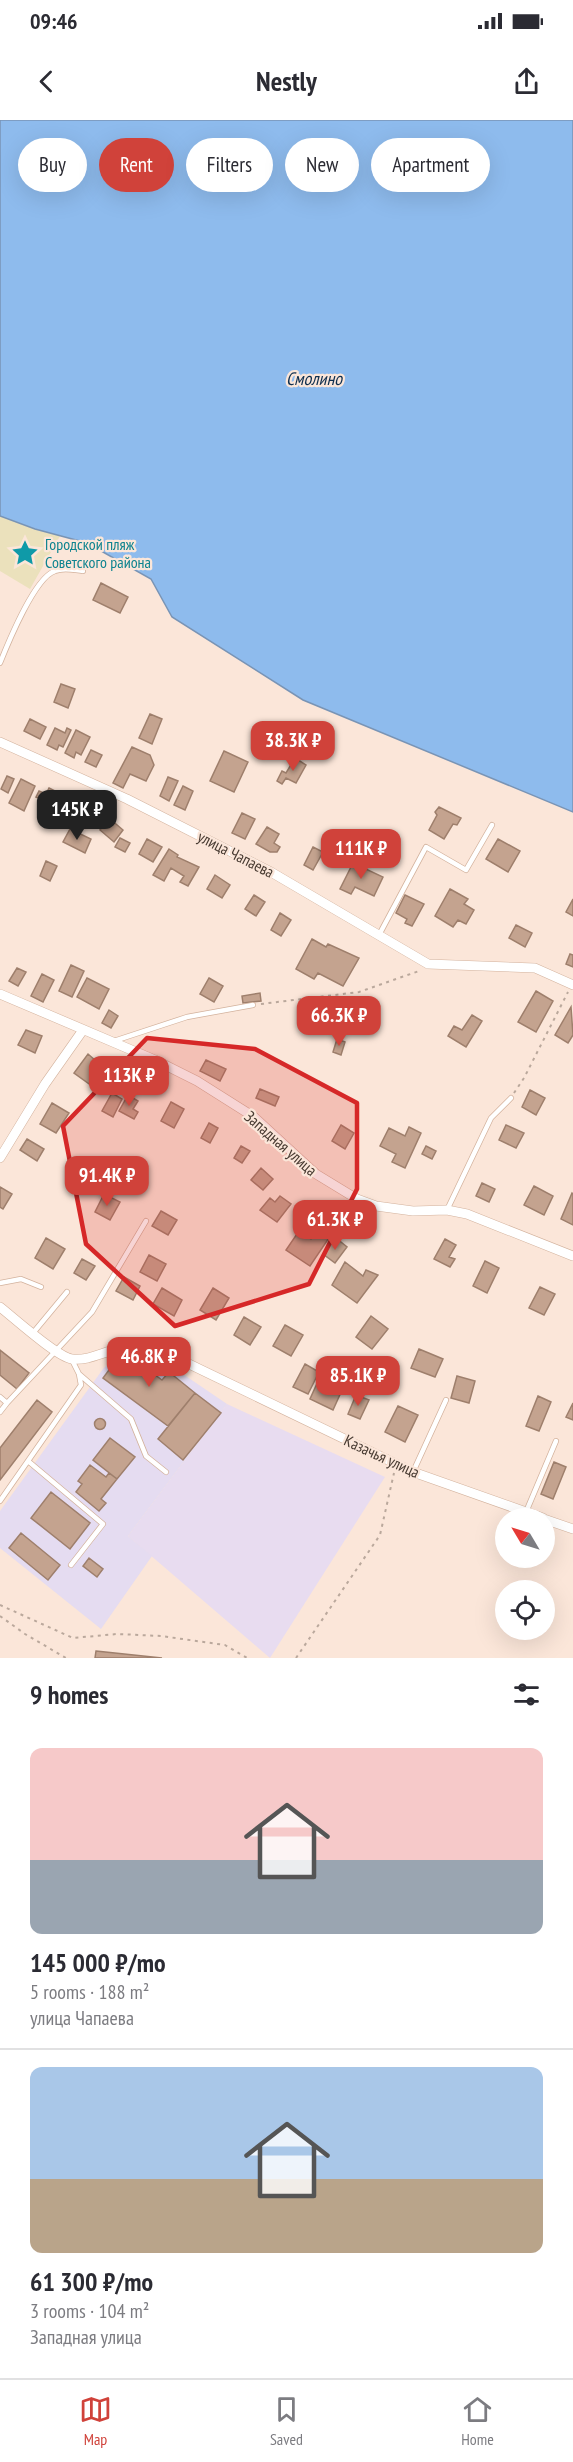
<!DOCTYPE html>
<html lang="en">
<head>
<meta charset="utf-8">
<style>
  body { margin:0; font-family:"PT Sans Narrow",sans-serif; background:#f2f2f3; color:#2b2b33; height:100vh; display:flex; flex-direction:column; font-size:22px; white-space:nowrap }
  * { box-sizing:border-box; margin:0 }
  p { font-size:20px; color:#7c7c81 }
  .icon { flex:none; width:33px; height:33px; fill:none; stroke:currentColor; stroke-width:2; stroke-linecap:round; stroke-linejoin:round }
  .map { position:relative; height:1538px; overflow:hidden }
  .side { display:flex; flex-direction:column; background:#fff; flex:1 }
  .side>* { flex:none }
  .guide { position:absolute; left:18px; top:18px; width:537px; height:54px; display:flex; gap:12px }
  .needle { width:39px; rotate:308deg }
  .controls { position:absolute; left:495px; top:1388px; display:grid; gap:12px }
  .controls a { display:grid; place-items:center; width:60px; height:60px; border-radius:50%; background:#fff; box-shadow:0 6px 24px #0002; font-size:30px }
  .price { position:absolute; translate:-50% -51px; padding:0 14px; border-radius:12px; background:#d0423a; color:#fff; font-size:20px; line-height:39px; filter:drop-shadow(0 2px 3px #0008) }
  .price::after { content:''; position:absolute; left:50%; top:36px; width:18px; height:14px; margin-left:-9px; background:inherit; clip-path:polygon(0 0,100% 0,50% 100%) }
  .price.selected { background:#222; color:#fff }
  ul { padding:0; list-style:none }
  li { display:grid; align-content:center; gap:12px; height:318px; padding:0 30px }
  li+li { border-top:2px solid #e1e1e2 }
  li span { display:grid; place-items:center; height:186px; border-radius:12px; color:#555 }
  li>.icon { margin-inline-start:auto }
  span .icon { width:108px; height:108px; fill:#fffc; stroke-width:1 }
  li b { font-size:26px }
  h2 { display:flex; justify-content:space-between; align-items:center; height:72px; padding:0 30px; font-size:26px }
  .pill { padding:0 21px; border-radius:27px; background:#fff; box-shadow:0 6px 24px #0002; font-size:21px; line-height:54px }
  .pill.selected { background:#d0423a; color:#fff }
  .status { display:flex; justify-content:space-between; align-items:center; height:42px; padding:0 30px; background:#fff; direction:ltr }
  .status svg { height:16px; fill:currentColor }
  header { display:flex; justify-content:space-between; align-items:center; height:78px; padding:0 30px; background:#fff; font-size:27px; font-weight:800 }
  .menu { display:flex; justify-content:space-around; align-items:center; height:84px; border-top:2px solid #e1e1e2; background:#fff; font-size:16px; color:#7c7c81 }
  .menu a { display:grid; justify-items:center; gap:3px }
  .menu .selected { color:#d0423a }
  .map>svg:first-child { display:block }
  .commercial { fill:#e8dcf0 }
  .education { fill:#e5dcf1 }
  .sand { fill:#ebe1bc }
  .water { fill:#8ebbed; stroke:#7994b5; stroke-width:1.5 }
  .building { fill:#c4a38f; stroke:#9e7f6c; stroke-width:1.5 }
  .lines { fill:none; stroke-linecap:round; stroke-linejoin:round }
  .service-casing { stroke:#d3b29d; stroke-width:6 }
  .minor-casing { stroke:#d3b29d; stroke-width:10 }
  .path { stroke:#baa89c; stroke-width:2; stroke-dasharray:3 4.5; stroke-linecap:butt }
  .service { stroke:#fff; stroke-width:4.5 }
  .minor { stroke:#fff; stroke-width:9 }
  .marked { fill:#d62828; fill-opacity:0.2; stroke:#d62828; stroke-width:4.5; stroke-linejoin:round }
  .labels { text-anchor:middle; stroke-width:4.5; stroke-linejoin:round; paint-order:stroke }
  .culture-label { font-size:16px; fill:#0d838f; stroke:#fbe6d9; text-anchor:start }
  .street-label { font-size:16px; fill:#473a31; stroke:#fbe6d9 }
  .water-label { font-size:18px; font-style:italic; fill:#0e2e4e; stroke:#fbe6d9 }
</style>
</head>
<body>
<div class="status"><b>09:46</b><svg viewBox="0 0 49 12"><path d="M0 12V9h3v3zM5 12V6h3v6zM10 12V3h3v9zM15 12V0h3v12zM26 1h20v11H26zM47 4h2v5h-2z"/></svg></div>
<header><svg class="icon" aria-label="back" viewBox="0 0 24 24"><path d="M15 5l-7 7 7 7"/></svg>Nestly<svg class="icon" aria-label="share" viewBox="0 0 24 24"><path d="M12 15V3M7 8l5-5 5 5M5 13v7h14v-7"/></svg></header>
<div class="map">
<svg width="573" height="1538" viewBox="0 0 573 1538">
  <rect width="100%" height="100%" fill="#fbe6d9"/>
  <path class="commercial" d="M227,1284L385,1357L270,1538L128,1416Z"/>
  <path class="education" d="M122,1231L174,1248L227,1284L128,1416L152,1436L101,1509L0,1428V1391L103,1249Z"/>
  <path class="sand" d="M0,396L34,409L60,416L30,469L0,451Z"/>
  <path class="water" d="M0,0H573V692L303,580L172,497L151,459L87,423L35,409L0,396Z"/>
  <path class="building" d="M101,463L128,477L120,493L93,480Z
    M61,564L75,569L68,588L54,582Z
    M150,594L162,599L152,624L139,618Z
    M30,599L46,607L40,619L24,611Z
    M55,608L65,613L67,608L71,610L63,627L59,625L57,630L47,625Z
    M76,610L90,617L81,635L76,632L74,638L65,633Z
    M132,627L150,635L154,645L146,661L130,654L123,668L113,663Z
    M91,630L102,635L96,647L85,642Z
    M224,631L248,642L234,672L210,661Z
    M295,638L306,645L296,663L286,658L282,664L277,661L282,651L286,653Z
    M7,656L14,659L8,673L1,669Z
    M168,657L178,661L169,681L160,676Z
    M21,659L35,666L24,691L9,683Z
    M183,666L193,671L185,690L174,685Z
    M49,668L61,674L64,682L53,705L38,697L46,681L36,677L39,671L46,674Z
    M439,687L461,698L457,705L453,704L444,719L429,710L437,695L435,692Z
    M242,693L255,699L245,719L232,713Z
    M109,698L123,710L114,722L100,710Z
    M267,707L279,714L274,723L280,727L277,732H270L256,724Z
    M70,709L91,719L85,733L63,722Z
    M120,718L130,723L125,732L115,727Z
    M147,719L162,727L153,742L139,734Z
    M498,719L520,731L508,752L486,739Z
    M313,727L323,732L313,750L304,745Z
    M169,729L178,735L177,737L199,747L188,766L180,762L184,756L171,748L164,761L153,755Z
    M46,741L57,746L50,761L40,756Z
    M353,743L383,757L374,776L355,767L351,774L340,769Z
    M215,755L230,765L222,778L207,769Z
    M450,769L468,779L464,784L474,790L466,804L458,800L453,807L435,796Z
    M254,775L265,782L256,796L245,789Z
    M405,775L424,784L412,806L405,803L407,799L396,793Z
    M573,779V796L566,792Z
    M280,793L291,800L281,816L271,810Z
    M516,805L532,813L525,827L509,818Z
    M312,819L326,827L328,824L359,838L343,866L318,853L314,859L296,849Z
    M570,834L573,835V847L566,844Z
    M71,845L84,851L72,877L59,871Z
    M17,848L26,852L18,866L9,861Z
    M42,854L54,860L43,882L31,876Z
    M87,858L109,869L99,889L77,877Z
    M209,858L223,866L214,882L200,874Z
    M536,871L553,881L536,912L518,902Z
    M260,873L261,881L243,883L242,876Z
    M571,887L573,915L568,923L555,915Z
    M109,890L118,896L111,908L102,903Z
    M472,895L482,901L466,927L448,916L454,906L462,910Z
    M26,910L42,916L35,933L18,925Z
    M337,919L345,922L341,935L333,932Z
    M88,934L95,940L90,947L101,955L92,966L74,953Z
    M206,940L226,949L220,961L200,951Z
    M260,969L279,977L275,986L256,978Z
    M530,970L545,978L536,995L522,987Z
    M112,973L122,979L113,997L102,991Z
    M128,975L138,981L133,989L138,992L134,999L119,991Z
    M171,982L184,989L174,1008L161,1001Z
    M52,983L69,993L56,1013L40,1004Z
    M209,1003L218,1008L210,1023L201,1018Z
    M341,1005L354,1013L345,1029L332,1021Z
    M506,1005L524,1013L516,1028L499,1020Z
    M409,1007L421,1013L405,1048L392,1042L396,1034L380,1026L389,1008L405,1016Z
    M27,1019L44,1029L37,1041L20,1030Z
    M241,1026L250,1031L242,1043L234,1038Z
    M426,1026L436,1031L432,1039L422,1034Z
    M261,1048L273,1059L263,1070L251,1060Z
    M482,1063L495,1069L489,1082L476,1076Z
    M534,1066L553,1076L544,1095L524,1085Z
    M0,1067L12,1074L3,1089L0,1087Z
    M572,1073L573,1074V1105L561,1099Z
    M104,1074L120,1082L110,1100L95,1092Z
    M280,1076L291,1084L277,1102L260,1090L270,1078L275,1082Z
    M161,1091L177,1100L168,1115L152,1106Z
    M320,1107L331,1115L310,1146L286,1130L299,1111L311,1119Z
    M46,1118L65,1129L53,1149L35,1138Z
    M336,1118L347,1127L335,1143L323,1134Z
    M445,1119L456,1125L449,1137L455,1139L450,1147L434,1139Z
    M149,1135L166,1144L157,1161L140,1152Z
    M82,1139L95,1146L86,1160L74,1153Z
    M485,1141L499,1148L487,1173L473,1166Z
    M345,1142L363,1156L366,1150L378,1155L357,1183L332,1165Z
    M124,1157L140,1166L133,1180L116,1171Z
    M540,1167L555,1174L544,1195L529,1188Z
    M162,1168L182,1180L174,1196L153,1184Z
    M213,1168L229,1178L216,1200L200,1190Z
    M371,1196L388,1209L372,1229L356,1217Z
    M244,1197L261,1207L250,1225L234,1215Z
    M285,1205L303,1215L291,1236L273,1226Z
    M419,1229L443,1239L435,1257L411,1248Z
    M0,1230L29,1253L17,1269L0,1255Z
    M123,1231L162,1260L169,1252L195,1273L168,1306L103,1258Z
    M305,1244L319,1252L308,1274L293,1267Z
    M457,1256L475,1261L469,1283L451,1278Z
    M319,1259L342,1270L333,1290L310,1279Z
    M195,1273L221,1293L183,1340L158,1319Z
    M356,1275L369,1280L360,1299L348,1294Z
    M538,1276L551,1282L539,1311L526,1306Z
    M37,1280L52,1292L0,1360V1328Z
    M573,1283V1300L566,1297Z
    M398,1286L418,1295L405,1322L385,1312Z
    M94.5 1304a5.5 5.5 0 1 1 11 0a5.5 5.5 0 1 1-11 0Z
    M110,1318L135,1337L117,1359L93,1340Z
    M554,1342L566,1347L553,1379L541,1374Z
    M90,1345L106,1357L109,1353L117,1359L101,1379L106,1383L99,1391L76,1372L82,1364L78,1361Z
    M51,1372L90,1403L70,1429L31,1398Z
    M21,1413L60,1445L48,1460L9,1428Z
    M89,1438L103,1449L97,1457L83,1446Z
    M96,1531L162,1538H95Z"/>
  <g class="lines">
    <defs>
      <path id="service" d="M0,543C8,523 35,457 55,451C64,447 73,450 83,451
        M379,815L426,727L466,750L492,705
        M114,921L187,897L253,885
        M447,1090L491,998L511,978
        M0,1163L21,1159L41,1167
        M33,1213L67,1172
        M79,1254L131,1299L146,1336L166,1352
        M0,1277L7,1283L0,1292
        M7,1283L92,1192L146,1101
        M28,1341L103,1404L71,1445
        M413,1352L446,1280
        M0,1381L81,1265L79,1254L72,1240
        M526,1392L556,1321"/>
      <path id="minor" d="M0,622L127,679L271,752L428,844L535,848L573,865
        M0,874L155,940L197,961L254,997L316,1054L357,1079L376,1086L413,1091L447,1090L467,1094L573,1136
        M0,1038L45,964L83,910
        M0,1187C14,1198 57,1237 72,1239C88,1241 103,1232 118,1229C133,1226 145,1227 160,1230L413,1352L543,1398
        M544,1399L573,1409"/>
    </defs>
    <use href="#service" class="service-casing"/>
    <use href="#minor" class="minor-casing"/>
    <path class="path" d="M261,884L359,872L419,851
      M514,973L524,958L568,872
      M0,1485L73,1518L117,1514L161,1516L225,1525L247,1538
      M0,1496L25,1514L66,1538
      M296,1538L380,1415L394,1353"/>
    <use href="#service" class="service"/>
    <use href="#minor" class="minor"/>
  </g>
  <path class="marked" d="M147,918L255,929L357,983V1069L309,1164L175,1206L86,1124L63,1006Z"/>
  <defs>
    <symbol id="sight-bare" viewBox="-9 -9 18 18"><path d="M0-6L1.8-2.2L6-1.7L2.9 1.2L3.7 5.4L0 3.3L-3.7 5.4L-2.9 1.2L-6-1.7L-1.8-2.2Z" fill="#0f9aa8" stroke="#fbe6d9" stroke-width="2.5" paint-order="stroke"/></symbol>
  </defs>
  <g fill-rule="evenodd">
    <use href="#sight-bare" x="6" y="414" width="38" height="38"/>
  </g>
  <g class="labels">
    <g class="culture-label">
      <text x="45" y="430">Городской пляж<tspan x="45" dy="18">Советского района</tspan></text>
    </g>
    <g class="street-label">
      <text transform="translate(236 734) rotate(27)" y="6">улица Чапаева</text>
      <text transform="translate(281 1023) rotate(41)" y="6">Западная улица</text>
      <text transform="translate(382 1336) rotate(25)" y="6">Казачья улица</text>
    </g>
    <g class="water-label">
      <text x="314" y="265">Смолино</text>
    </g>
  </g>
</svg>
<div class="controls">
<a><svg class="needle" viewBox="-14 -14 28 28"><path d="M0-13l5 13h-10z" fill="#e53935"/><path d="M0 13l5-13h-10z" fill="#7c7c81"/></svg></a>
<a><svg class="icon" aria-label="locate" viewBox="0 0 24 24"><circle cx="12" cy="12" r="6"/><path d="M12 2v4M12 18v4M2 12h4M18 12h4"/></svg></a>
</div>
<b class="price" style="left:293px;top:652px">38.3K ₽</b>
<b class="price selected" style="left:77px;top:721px">145K ₽</b>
<b class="price" style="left:361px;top:760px">111K ₽</b>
<b class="price" style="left:339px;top:927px">66.3K ₽</b>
<b class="price" style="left:129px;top:987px">113K ₽</b>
<b class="price" style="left:107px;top:1087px">91.4K ₽</b>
<b class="price" style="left:335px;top:1131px">61.3K ₽</b>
<b class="price" style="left:149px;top:1268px">46.8K ₽</b>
<b class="price" style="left:358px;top:1287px">85.1K ₽</b>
<div class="guide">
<a class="pill">Buy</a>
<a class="pill selected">Rent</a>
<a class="pill">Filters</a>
<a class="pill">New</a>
<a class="pill">Apartment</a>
</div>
</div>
<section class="side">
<h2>9 homes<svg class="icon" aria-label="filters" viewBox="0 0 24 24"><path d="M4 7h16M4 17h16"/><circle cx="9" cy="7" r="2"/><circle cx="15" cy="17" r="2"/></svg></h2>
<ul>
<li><span style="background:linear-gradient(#f6c9c9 60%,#9aa5b1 0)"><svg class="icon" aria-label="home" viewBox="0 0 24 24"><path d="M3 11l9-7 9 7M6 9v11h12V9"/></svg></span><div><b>145 000 ₽/mo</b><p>5 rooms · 188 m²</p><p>улица Чапаева</p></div></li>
<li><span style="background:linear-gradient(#a9c7e8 60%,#b9a48a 0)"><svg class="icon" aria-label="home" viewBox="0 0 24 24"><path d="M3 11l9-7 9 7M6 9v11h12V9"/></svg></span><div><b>61 300 ₽/mo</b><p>3 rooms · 104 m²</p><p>Западная улица</p></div></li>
</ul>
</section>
<nav class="menu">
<a class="selected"><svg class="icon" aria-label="map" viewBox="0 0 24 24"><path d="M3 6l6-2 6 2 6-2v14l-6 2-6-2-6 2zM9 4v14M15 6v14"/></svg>Map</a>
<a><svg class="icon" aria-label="saved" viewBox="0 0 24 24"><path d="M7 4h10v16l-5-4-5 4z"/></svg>Saved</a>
<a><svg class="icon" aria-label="home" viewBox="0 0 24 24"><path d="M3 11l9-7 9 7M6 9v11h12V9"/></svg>Home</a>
</nav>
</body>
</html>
